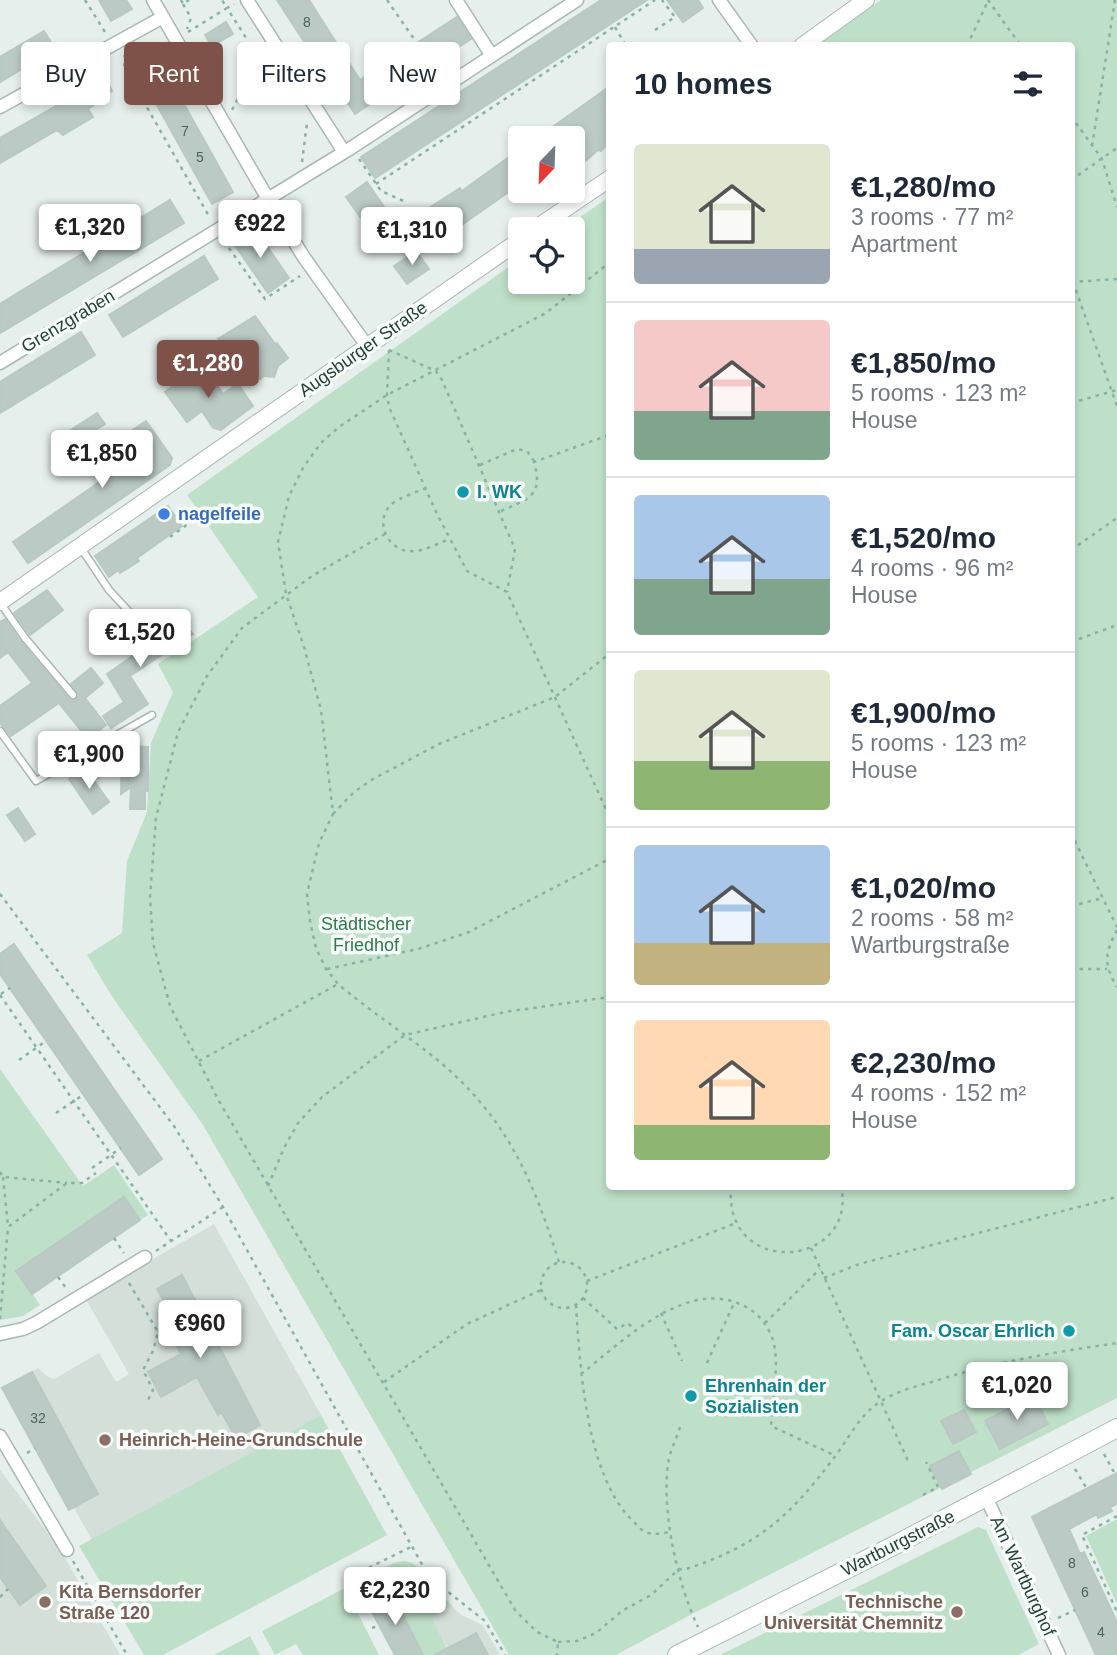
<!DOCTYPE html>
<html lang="en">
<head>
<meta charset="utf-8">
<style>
  body { margin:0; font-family:Helvetica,sans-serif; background:#f6f6f7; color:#1f2937; height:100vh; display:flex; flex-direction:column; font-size:26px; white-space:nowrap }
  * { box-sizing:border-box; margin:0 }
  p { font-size:23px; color:#747a83 }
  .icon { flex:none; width:38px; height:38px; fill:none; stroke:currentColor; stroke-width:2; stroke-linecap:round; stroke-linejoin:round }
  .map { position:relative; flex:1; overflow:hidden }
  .panel { position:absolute; left:606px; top:42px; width:469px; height:1148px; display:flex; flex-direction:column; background:#fff; border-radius:7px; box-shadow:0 4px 10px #0003 }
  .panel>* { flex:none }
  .top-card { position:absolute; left:21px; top:42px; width:480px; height:63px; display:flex; gap:14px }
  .needle { width:46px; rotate:203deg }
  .buttons { position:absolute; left:508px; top:126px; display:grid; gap:14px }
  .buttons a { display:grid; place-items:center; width:77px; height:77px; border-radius:7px; background:#fff; box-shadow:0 4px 10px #0003; font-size:35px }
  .price { position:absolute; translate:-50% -60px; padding:0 16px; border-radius:7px; background:#fff; color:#222; font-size:23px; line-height:46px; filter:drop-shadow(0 2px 4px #0008) }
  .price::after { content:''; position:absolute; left:50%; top:42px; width:21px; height:16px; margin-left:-10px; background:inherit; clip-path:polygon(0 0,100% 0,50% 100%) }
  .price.current { background:#7f5249; color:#fff }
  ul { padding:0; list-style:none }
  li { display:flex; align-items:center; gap:21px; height:175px; padding:0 28px }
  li+li { border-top:2px solid #e0e1e3 }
  li span { display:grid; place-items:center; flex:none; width:196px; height:140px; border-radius:7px; color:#555 }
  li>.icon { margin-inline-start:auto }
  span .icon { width:84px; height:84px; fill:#fffc; stroke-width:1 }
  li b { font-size:30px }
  h2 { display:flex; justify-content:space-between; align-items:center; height:84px; padding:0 28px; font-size:30px }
  .chip { padding:0 24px; border-radius:7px; background:#fff; box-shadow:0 4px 10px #0003; font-size:24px; line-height:63px }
  .chip.current { background:#7f5249; color:#fff }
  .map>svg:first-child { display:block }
  .built { fill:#d4dfda }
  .green { fill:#bfe0c8 }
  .building { fill:#bbcac4; stroke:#b8c9c2; stroke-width:2 }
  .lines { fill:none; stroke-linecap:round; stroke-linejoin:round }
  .service-casing { stroke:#a8b8b2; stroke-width:9 }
  .minor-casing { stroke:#a8b8b2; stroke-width:15 }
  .tertiary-casing { stroke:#a8b8b2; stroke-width:18 }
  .secondary-casing { stroke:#a4bbb3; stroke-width:20 }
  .path { stroke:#86b3a5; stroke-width:2.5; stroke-dasharray:3.5 5; stroke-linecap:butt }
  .service { stroke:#fff; stroke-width:6 }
  .minor { stroke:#fff; stroke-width:12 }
  .tertiary { stroke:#fff; stroke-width:16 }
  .secondary { stroke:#fff; stroke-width:18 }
  .culture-dot { fill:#0f9aa8; stroke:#f7fbf9; stroke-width:2.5 }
  .shop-dot { fill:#3f7fe0; stroke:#f7fbf9; stroke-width:2.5 }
  .education-dot { fill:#8d6e63; stroke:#f7fbf9; stroke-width:2.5 }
  .labels { text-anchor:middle; stroke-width:7; stroke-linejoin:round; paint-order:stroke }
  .number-label { font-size:14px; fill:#4a645c }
  .street-label { font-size:18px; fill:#24423a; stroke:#f7fbf9 }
  .culture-label { font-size:18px; font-weight:bold; fill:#0d838f; stroke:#f7fbf9; text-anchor:start }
  .shop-label { font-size:18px; font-weight:bold; fill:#366cbe; stroke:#f7fbf9; text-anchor:start }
  .park-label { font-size:18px; fill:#2d7a4b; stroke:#f7fbf9 }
  .education-label { font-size:18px; font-weight:bold; fill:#785e54; stroke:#f7fbf9; text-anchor:start }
</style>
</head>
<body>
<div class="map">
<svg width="1117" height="1655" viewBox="0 0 1117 1655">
  <rect width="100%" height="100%" fill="#e6efeb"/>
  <path class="built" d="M214,1224L321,1415L92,1540L74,1508L69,1510L2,1388L38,1368L47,1376L54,1379L99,1353L116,1382L129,1374L85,1298Z
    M0,1470L60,1549L120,1655H0Z
    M452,1606L461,1615L483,1625L500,1655H450L432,1618Z"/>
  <path class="green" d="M881,0H1117V1398L692,1614L616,1655H509L203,1125L111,995L87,955L122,933L127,861L147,812L151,743L173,692L158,664L258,597L187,495L520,259V282H572V229H563L609,197V1186H1071V46L818,45Z
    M0,1069L83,1186L114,1165L148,1215L140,1220L124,1197L17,1270L40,1305L23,1316L0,1320Z
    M321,1415L387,1535L163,1655H144L79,1546Z
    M1117,1519V1604L1086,1536Z
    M978,1527L986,1530L1039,1644L1018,1655H720Z
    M404,1561L412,1563L417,1567L452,1606L432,1618L450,1655H423L392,1594L369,1606L357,1582L394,1563Z
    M345,1588L379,1655H303L296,1644L275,1655L262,1631Z
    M250,1636L260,1655H214Z"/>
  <path class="building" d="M99,0H126L132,9L111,21Z
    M277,0H309L360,80L457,17L471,39L355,114L342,95L340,97Z
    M601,0H647L375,178L361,157Z
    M667,0H698L703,8L683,22Z
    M226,22L233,34L212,46L205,35Z
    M44,31L56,50L34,66L32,63L0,82V57Z
    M155,52L233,192L212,204L134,64Z
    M106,79L112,91L99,99L100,101L88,109L93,117L63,135L57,130L0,163V138L56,106L55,104L70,95L72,97L79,94Z
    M609,87V142L601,151L598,150L581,165L572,164V138H537Z
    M520,149V184L460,226L456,220L415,246L401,226L460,188L462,191Z
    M367,182L389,214L368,228L346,197Z
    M170,200L184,223L0,333V304Z
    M253,226L289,278L268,293L232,241Z
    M416,251L429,269L407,284L394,266Z
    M204,256L218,279L123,337L109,315Z
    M255,316L275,344L277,343L288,358L278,366L274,377L264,376L260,379L237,346L215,361L207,349L219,340L218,339Z
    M81,332L95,355L0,413V382Z
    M203,365L223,394L238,384L253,406L221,430L213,428L202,411L187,422L165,392Z
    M97,413L105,424L68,447L60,437Z
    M146,421L172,458L170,465L28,563L13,542L101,481L100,480L107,474L103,467L115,458L108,447Z
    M168,506L182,526L137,558L139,561L120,573L118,570L109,577L95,556Z
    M47,590L63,610L30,635L14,613Z
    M5,619L21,642L70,700H76L79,695L71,684L91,668L103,683L85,698L106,725L88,739L59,703L11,736L0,723V706L32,683L8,652L0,658V622Z
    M182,620L193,634L130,676L148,704L111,728L103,716L124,702L107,674L134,655L122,638L135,629L146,646Z
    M122,746L148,747V791L145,790V809H130L131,787L121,794Z
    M85,768L109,802L93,814L69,779Z
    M18,808L35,834L25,841L7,815Z
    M14,944L162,1159L139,1175L0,974V954Z
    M124,1197L140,1220L32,1294L16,1271Z
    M182,1275L260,1425L236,1438L222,1413L218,1415L197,1377L161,1397L148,1372L181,1354L162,1319L171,1314L157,1289Z
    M32,1372L98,1494L69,1510L2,1388Z
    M1034,1395L1048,1424L1000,1449L985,1421Z
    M964,1410L976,1432L953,1444L941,1421Z
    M959,1451L971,1474L942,1489L930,1466Z
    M1117,1473V1504L1110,1507L1112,1511L1098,1518L1097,1514L1069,1529L1080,1554L1084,1552L1117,1622V1655H1096L1032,1517Z
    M0,1520L46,1586L20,1605L0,1577Z
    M392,1594L412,1633L423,1655H395L379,1625L369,1606Z
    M476,1633L488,1655H434L462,1641Z"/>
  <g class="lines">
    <defs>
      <path id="service" d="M81,548L109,590L147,631
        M1,604L25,638L73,695
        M0,731L36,781L152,715"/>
      <path id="minor" d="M153,0L268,199L303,256L367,346
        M247,0L344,152
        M456,0L492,56
        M719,0L752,46
        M0,107L163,17
        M0,363L351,148L577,0
        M0,1334L23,1329L36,1323L145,1257
        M0,1436L67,1550
        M986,1497L1059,1655"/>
      <path id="tertiary" d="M802,46L866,0
        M535,229L609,179
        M0,602L520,240"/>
      <path id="secondary" d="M677,1655L893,1546L1117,1428"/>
    </defs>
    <use href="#service" class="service-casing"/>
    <use href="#minor" class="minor-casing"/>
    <use href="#tertiary" class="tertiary-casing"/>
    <use href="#secondary" class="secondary-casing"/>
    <path class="path" d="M85,0L105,32
      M181,0L183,4L189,0
      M387,0L414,39
      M988,0L1021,46
      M183,4L191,18L187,29
      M615,27L626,46
      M655,30L675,17L662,0
      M188,32L227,8L222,0
      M967,46L988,1
      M124,55L126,59L124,67L210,218
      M232,110L248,79L245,36L227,8L234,4
      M1071,116L1102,159L1117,207
      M1092,146L1115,0
      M359,159L381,191L406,202
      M302,162L307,123
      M1071,180L1117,148
      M376,184L655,0
      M224,241L265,299L300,276
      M1071,282L1117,279
      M1073,282L1117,406
      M389,350L387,395L389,407L437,514L467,571L507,592L609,816
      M389,350L436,371L442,380L515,549L507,592
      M1071,403L1117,390
      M480,465L517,449L527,451L534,461
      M426,488C415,493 399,497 391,505C374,520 387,549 408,551C422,553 438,543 450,539
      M501,511C528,499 544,496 534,462L609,435
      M385,534L312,576L242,628L207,676L178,732L156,818L150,897L153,943L170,1006L219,1101L515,1610L537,1632L558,1642L557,1655
      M170,537L192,521
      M1071,550L1117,518
      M1071,642L1117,625
      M333,814L354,792L373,779L439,744L555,697L609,654
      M1071,833L1117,927
      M0,894L174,1126L223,1207L429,1577L485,1621L505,1655
      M1071,906L1103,898
      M1117,930C1105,953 1103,964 1117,987
      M327,969L418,949L469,932L609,859
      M1071,969H1107
      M1,994L10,988
      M0,995L171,1241
      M19,1060L46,1041
      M199,1061L338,984
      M56,1113L83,1095
      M92,1168L121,1148
      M0,1172L3,1177L67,1183
      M3,1177L8,1226
      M268,1186L284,1148L298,1123L322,1097L405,1035L505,1012L609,997
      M731,1186C723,1281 859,1267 841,1186
      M114,1238L124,1253
      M811,1248L909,1463
      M156,1251L223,1207
      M541 1285a23 23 0 1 1 46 0a23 23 0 1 1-46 0Z
      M559,1262C533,1180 508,1120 440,1062C407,1035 371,1012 338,984L326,969L316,948L310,921L307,894L319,843L333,814L321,710L304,647L286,594L278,542L289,496L304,466L321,443L339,427L387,395L546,313L609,263
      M58,1277L66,1288
      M824,1278L859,1264L1117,1197
      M587,1281L736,1223
      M129,1283L158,1332L153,1351L143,1370L153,1390L147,1402
      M583,1298L617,1329L628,1323L635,1331
      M576,1305C580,1367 586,1475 632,1520C637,1525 641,1531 648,1533C655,1535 663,1533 670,1532
      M661,1313L682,1361
      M0,1319L8,1227L67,1183H82L96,1173
      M765,1323L820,1269
      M158,1332L166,1327
      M707,1363L735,1301
      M581,1374C623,1341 689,1275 746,1307C762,1315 773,1333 775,1350C778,1375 772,1401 771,1426L836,1456
      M384,1382L467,1324L541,1290
      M726,1400L772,1410
      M680,1427C677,1437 672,1447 669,1458C660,1506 677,1583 698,1627
      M27,1453L35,1448
      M1104,1454L1115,1474
      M1075,1469L1087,1489
      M923,1495L938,1487L926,1462
      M1117,1516L1082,1535L1117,1612
      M73,1561L127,1655
      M346,1579L411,1547
      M0,1597L8,1589
      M1058,1618L1075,1610
      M372,1628L379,1625
      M558,1642L577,1641L596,1633L622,1611L651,1595L679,1569L683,1570C755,1547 788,1519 833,1459C848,1440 859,1415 880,1402C896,1391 917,1386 935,1381C995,1362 1055,1352 1117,1343"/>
    <use href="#service" class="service"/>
    <use href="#minor" class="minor"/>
    <use href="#tertiary" class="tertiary"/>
    <use href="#secondary" class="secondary"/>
  </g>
  <g class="culture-dot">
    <circle cx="463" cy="492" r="7"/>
    <circle cx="1069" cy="1331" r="7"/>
    <circle cx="691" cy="1396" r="7"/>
  </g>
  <circle class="shop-dot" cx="164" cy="514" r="7"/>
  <g class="education-dot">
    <circle cx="105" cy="1440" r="7"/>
    <circle cx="45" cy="1602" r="7"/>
    <circle cx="957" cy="1612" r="7"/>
  </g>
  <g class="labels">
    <g class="number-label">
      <text x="307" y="27">8</text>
      <text x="185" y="136">7</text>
      <text x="200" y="162">5</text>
      <text x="38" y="1423">32</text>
      <text x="1072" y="1568">8</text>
      <text x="1085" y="1597">6</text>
      <text x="1101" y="1637">4</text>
    </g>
    <g class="street-label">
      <text transform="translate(68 321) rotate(-31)" y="6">Grenzgraben</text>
      <text transform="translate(363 349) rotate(-35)" y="6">Augsburger Straße</text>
      <text transform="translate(898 1543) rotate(-27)" y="6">Wartburgstraße</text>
      <text transform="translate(1023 1576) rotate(65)" y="6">Am Wartburghof</text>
    </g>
    <g class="culture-label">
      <text x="477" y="498">I. WK</text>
      <text x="1055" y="1337" text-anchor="end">Fam. Oscar Ehrlich</text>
      <text x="705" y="1392">Ehrenhain der<tspan x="705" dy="21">Sozialisten</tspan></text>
    </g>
    <g class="shop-label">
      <text x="178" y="520">nagelfeile</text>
    </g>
    <g class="park-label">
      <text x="366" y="930">Städtischer<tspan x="366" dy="21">Friedhof</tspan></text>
    </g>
    <g class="education-label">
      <text x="119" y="1446">Heinrich-Heine-Grundschule</text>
      <text x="59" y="1598">Kita Bernsdorfer<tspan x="59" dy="21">Straße 120</tspan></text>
      <text x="943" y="1608" text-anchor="end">Technische<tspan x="943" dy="21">Universität Chemnitz</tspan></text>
    </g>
  </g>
</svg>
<div class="buttons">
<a><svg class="needle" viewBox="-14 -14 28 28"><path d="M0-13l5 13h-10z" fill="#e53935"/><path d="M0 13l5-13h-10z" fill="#747a83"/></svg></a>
<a><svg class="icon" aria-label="locate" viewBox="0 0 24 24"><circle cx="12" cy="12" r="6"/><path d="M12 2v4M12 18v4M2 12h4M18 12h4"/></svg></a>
</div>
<b class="price" style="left:260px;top:260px">€922</b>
<b class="price" style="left:90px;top:264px">€1,320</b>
<b class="price" style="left:412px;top:267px">€1,310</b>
<b class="price current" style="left:208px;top:400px">€1,280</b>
<b class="price" style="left:102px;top:490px">€1,850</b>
<b class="price" style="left:140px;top:669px">€1,520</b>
<b class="price" style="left:89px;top:791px">€1,900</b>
<b class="price" style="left:200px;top:1360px">€960</b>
<b class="price" style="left:1017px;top:1422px">€1,020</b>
<b class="price" style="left:395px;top:1627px">€2,230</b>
<div class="top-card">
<a class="chip">Buy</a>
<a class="chip current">Rent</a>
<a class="chip">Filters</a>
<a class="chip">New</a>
</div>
<section class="panel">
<h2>10 homes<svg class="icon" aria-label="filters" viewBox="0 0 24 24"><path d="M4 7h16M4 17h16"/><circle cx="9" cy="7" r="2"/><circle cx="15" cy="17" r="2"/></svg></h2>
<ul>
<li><span style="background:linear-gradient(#dfe7d0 75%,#9aa5b1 0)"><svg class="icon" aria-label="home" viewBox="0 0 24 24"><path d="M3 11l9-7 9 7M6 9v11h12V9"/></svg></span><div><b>€1,280/mo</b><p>3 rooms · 77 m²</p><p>Apartment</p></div></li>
<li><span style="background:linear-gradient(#f6c9c9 65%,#7fa58c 0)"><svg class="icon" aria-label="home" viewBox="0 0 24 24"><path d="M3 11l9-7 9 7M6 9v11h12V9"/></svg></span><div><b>€1,850/mo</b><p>5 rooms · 123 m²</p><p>House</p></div></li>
<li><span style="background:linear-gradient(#a9c7e8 60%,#7fa58c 0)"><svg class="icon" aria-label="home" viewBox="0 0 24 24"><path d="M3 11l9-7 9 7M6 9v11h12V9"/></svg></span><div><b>€1,520/mo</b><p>4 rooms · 96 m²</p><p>House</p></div></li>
<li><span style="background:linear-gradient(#dfe7d0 65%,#8fb573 0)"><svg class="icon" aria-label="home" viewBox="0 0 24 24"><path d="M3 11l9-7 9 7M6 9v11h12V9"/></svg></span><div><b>€1,900/mo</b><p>5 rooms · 123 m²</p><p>House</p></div></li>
<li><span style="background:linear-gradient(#a9c7e8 70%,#c2b280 0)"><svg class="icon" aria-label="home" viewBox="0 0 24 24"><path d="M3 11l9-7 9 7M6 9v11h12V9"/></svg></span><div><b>€1,020/mo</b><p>2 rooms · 58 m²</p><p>Wartburgstraße</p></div></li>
<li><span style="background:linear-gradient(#ffd9b3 75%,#8fb573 0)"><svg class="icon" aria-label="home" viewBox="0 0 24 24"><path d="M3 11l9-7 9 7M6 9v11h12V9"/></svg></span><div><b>€2,230/mo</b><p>4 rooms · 152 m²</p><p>House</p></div></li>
</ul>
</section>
</div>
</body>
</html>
